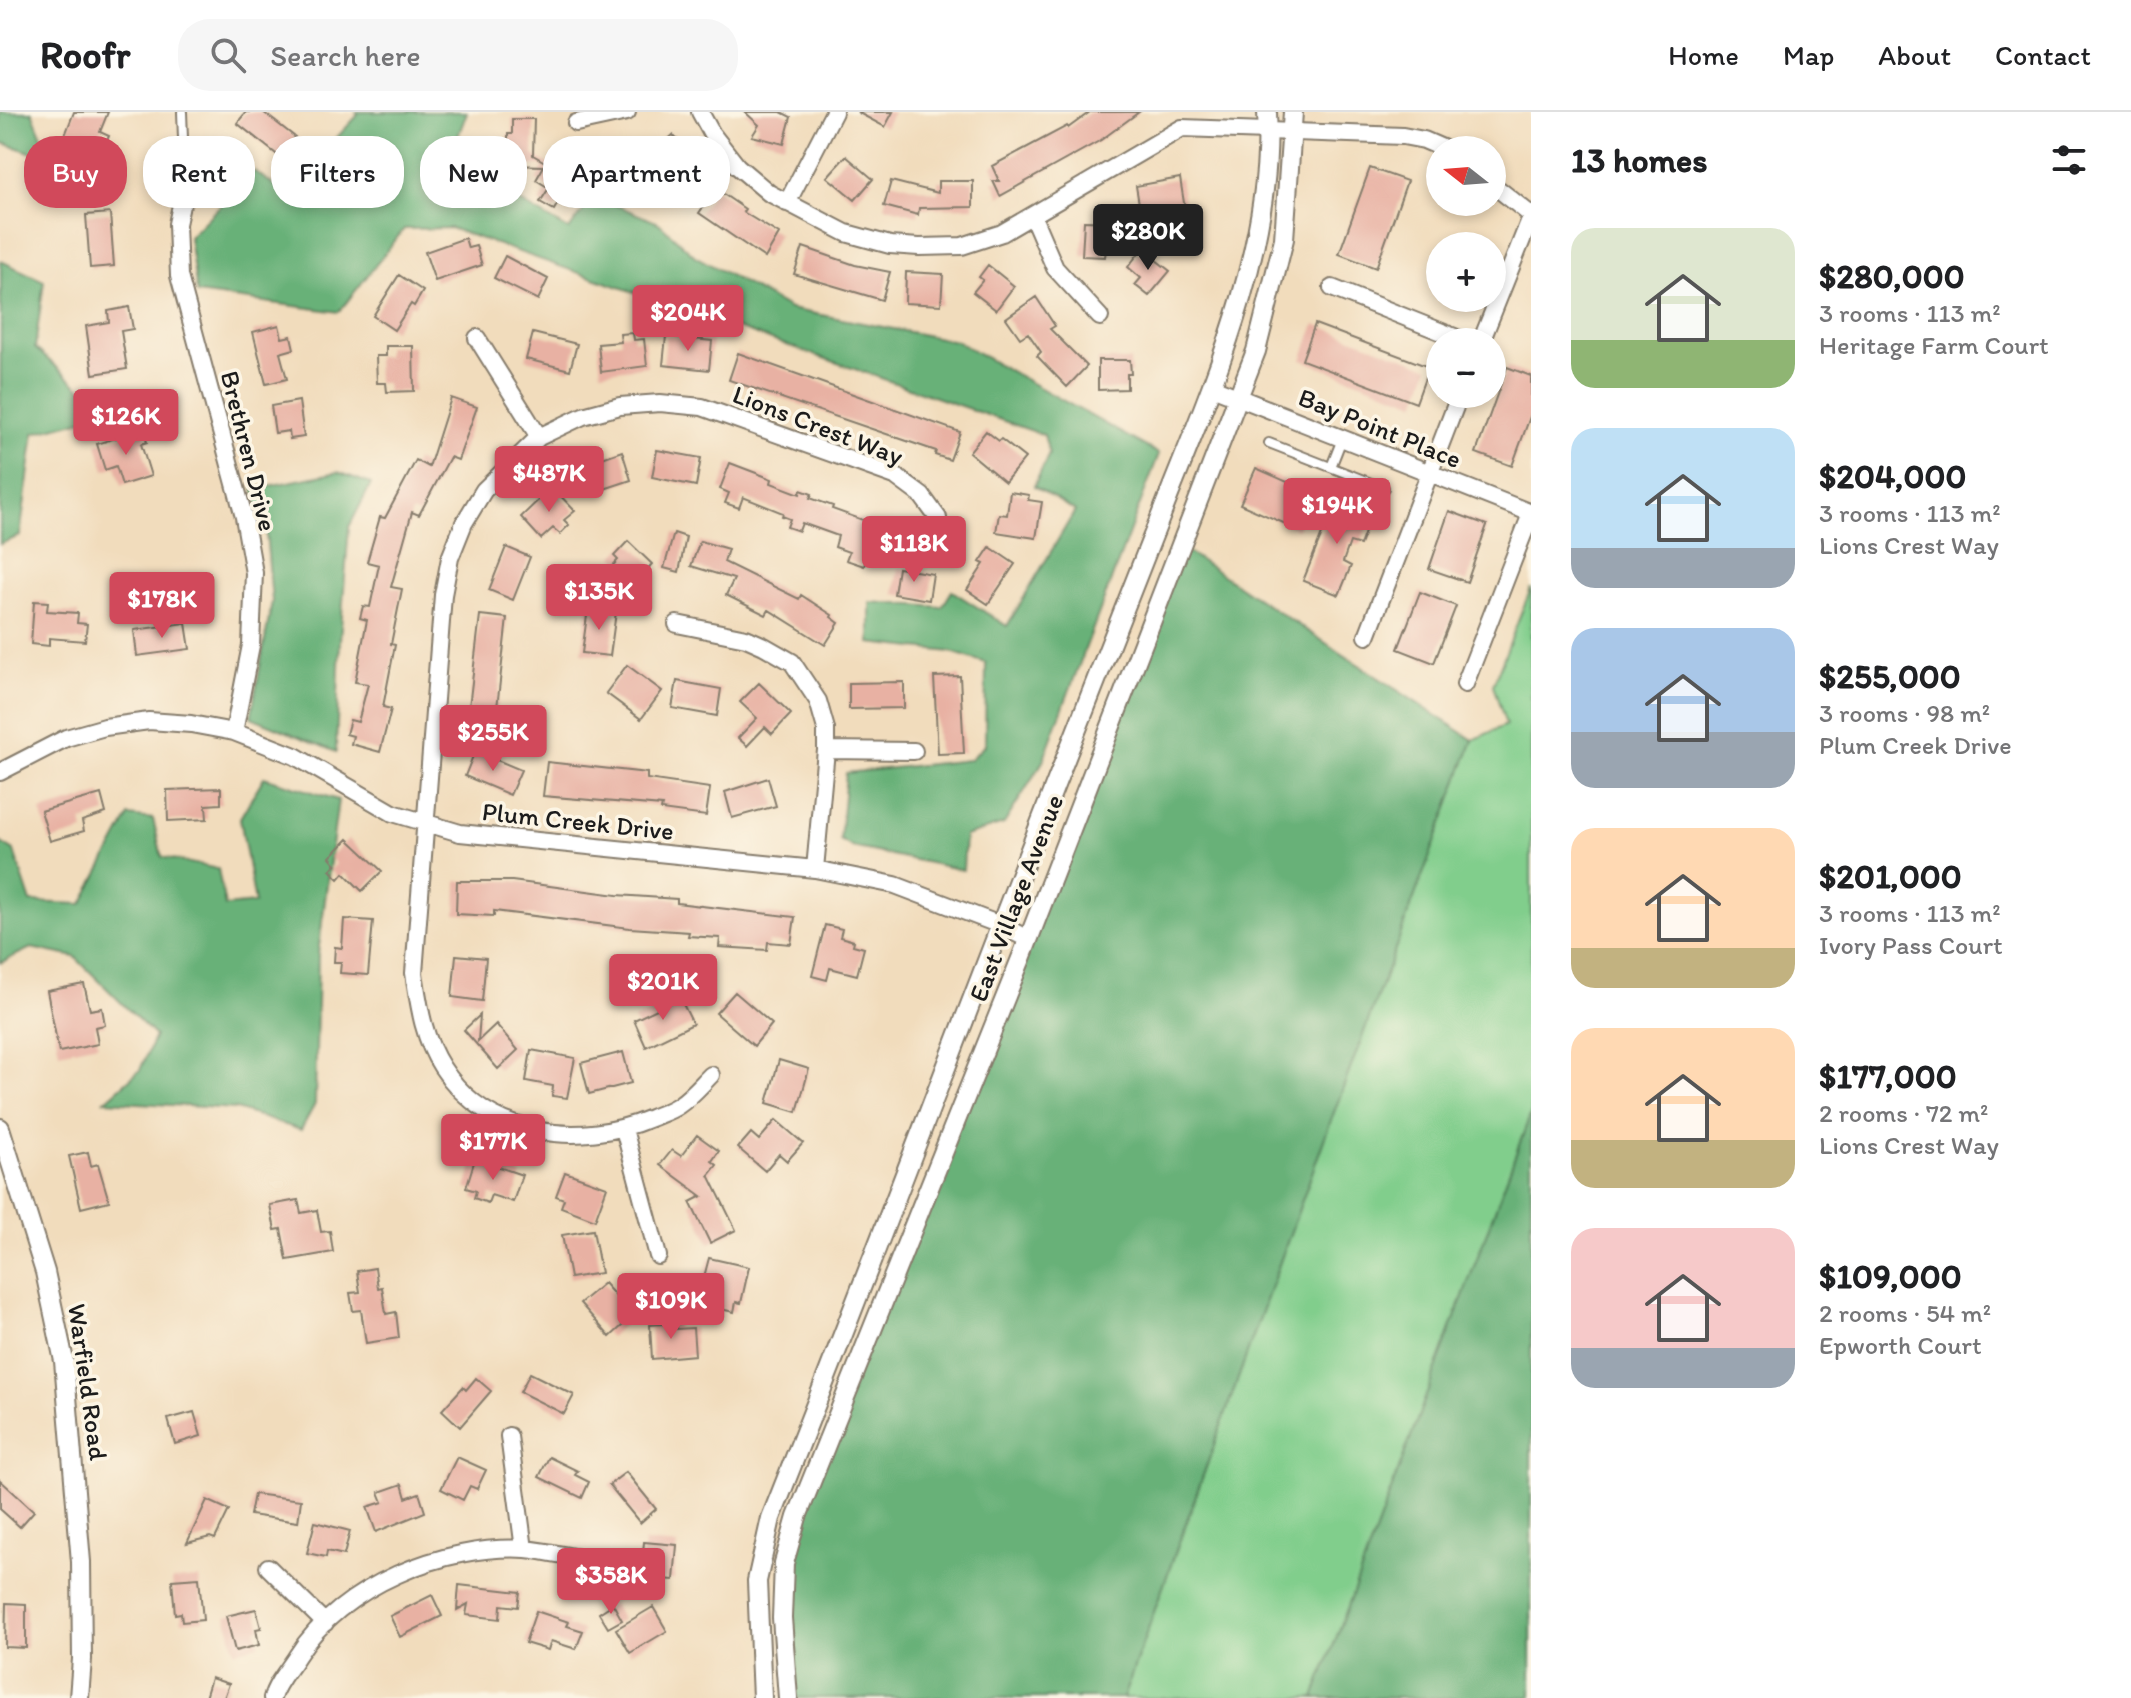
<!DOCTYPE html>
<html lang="en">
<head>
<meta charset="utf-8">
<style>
  body { margin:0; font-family:Itim,sans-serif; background:#f6f6f6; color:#202124; height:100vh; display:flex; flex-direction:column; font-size:30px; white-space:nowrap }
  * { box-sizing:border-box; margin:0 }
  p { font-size:26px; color:#757577 }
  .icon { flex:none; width:44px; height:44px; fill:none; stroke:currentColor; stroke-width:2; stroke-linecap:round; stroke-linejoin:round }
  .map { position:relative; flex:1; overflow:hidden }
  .details { display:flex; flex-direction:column; background:#fff; width:600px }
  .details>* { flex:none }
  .hud { position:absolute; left:24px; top:24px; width:760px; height:72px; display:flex; gap:16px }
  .needle { width:52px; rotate:287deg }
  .buttons { position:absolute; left:1426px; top:24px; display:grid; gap:16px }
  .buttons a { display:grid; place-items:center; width:80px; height:80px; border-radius:50%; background:#fff; box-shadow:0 4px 12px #0003; font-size:40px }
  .price { position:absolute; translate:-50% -68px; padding:0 18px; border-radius:8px; background:#d1495b; color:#fff; font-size:26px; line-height:52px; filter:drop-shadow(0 2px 4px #0008) }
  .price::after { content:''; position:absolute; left:50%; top:48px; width:24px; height:18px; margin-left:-12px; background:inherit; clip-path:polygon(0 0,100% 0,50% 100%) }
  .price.active { background:#222; color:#fff }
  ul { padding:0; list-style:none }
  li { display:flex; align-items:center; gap:24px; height:200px; padding:0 40px }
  li span { display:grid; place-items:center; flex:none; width:224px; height:160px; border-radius:24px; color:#555 }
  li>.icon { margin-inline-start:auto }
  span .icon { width:96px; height:96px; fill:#fffc; stroke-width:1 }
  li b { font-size:34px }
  h2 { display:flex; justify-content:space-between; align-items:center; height:96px; padding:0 40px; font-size:34px }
  .tag { padding:0 28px; border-radius:32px; background:#fff; box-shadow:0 4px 12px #0003; font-size:28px; line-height:72px }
  .tag.active { background:#d1495b; color:#fff }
  header { display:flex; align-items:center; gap:48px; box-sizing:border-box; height:112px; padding:0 40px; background:#fff; border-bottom:2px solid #e0e0e0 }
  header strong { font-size:38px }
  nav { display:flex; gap:44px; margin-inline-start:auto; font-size:28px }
  .search { width:560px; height:72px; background:#f6f6f6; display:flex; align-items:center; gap:20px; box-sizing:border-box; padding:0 28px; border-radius:32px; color:#757577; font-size:30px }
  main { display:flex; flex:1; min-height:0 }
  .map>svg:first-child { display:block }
  .green { fill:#81ce8c; stroke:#4e7554; stroke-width:2 }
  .forest { fill:#68b178; stroke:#42664a; stroke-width:2 }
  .building { fill:#e8b1a3 }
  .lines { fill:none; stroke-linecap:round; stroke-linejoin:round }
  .service-casing { stroke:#867c6c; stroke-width:12 }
  .minor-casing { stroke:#867c6c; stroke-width:20 }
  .tertiary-casing { stroke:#867c6c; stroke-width:22 }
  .service { stroke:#fff; stroke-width:8 }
  .minor { stroke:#fff; stroke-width:16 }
  .tertiary { stroke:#fff; stroke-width:18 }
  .labels { text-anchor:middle; stroke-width:7; stroke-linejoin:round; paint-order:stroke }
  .street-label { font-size:26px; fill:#1c1c1c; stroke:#fcf5e5 }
</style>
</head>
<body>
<header>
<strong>Roofr</strong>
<div class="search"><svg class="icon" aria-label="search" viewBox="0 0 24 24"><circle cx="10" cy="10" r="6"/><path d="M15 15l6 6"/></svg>Search here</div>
<nav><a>Home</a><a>Map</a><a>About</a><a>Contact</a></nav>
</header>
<main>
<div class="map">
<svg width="1531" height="1586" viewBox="0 0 1531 1586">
  <rect width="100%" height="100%" fill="#fcf5e5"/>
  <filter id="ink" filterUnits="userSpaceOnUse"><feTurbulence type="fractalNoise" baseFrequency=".0125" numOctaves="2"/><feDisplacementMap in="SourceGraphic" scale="16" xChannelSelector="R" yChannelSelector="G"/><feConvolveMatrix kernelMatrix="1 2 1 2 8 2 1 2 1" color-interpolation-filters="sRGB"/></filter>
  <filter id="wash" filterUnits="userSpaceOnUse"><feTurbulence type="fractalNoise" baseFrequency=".006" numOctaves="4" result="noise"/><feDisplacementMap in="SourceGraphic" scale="32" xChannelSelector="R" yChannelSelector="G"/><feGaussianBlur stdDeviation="1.8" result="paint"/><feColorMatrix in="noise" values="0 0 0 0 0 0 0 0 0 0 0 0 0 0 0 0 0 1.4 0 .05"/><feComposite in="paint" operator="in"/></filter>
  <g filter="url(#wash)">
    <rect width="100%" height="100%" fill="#f1dcbc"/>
    <path class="green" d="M1531,476V1001L1314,1586H1123L1327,1019L1473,628L1506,613L1493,573Z"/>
    <path class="forest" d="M0,0H32L51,47L0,30Z
      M356,0H467L449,49L569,118L594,84L659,111L695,144L790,197L956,229L1159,342L1042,651L1004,712L965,724L963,758L852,735L840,728L846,661L969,648L985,633L986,551L951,540L870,531V490L942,495L952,479L1007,514L1075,399L1034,374L1049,342L1044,323L450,116L404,117L339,200L197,181L189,125L254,59L285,81L358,3Z
      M1,149L44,169L35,236L109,301L34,321L20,424L0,432Z
      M338,360L371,372L349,415L340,528L336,640L251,605L272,489L266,421L253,377Z
      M1180,435L1473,628L1327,1019L1123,1586H788L784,1451Z
      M264,665L338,688L318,842L315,992L301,1018L236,997L105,989L140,958L155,924L75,845L31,836L0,851V730L14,739L31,790L82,792L129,704L153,707L162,745L218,757L225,794L255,791L240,706Z
      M1531,1001V1586H1314Z"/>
    <g id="blocks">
      <path class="building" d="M74,0H108L100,20L109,24L102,41L64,26Z
        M246,0H263L295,25L280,45L237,11Z
        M745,0H781L791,5L784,32L752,24L759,13Z
        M857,0H893L885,15Z
        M1090,0H1139L1101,28L1000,84L993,69H999L992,54L1067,14L1068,16Z
        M512,7H534L533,43L586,74L573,97L559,89L554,98L540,90L549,76L536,68L544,54L508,53V22H512Z
        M673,23L704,58L685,74L655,39Z
        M846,44L873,67L855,88L827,65Z
        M638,49L640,74L595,78L593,53Z
        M1370,56L1407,69L1376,156L1339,142Z
        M1180,66L1185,97L1141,104L1136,74Z
        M891,69L938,81V69H973V95L919,96L918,103L884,94Z
        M716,77L745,97L743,100L779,122L765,146L699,101Z
        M110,101L114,154L90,156L86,103Z
        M1084,109L1110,110L1105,145L1082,144Z
        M465,126L468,136L476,134L482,153L435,169L425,140Z
        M803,135L855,153L890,160L882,188L794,162Z
        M1142,137L1170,159L1149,184L1135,173L1141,166L1128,155Z
        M505,144L548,167L538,188L494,166Z
        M988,153L1014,174L996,198L973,180L983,168L979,165Z
        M906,160L943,162L941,193L905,191Z
        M399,163L423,179L414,194L411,192L394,218L373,204Z
        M1036,185L1055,214L1050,217L1087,254L1067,275L1037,244L1041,240L1028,221L1020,226L1006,206Z
        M129,195L133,217L121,219L127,257L93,262L86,214L109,210L108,199Z
        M1315,212L1429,255L1416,291L1302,248Z
        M279,213L282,226L291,224L294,237L280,241L287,267L266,272L253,220Z
        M533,221L577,232L570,258L526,247Z
        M633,221L634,228L644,227L647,254L601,260L598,232L621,230L620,222Z
        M666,224L712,229L709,258L663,253Z
        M386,234H413L414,279L387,280L386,271H377L376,244H386Z
        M738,241L960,320L950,348L935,343L936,339L729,268Z
        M1098,248H1130L1131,262H1127V277L1098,278Z
        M1507,255L1531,264V302L1512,354L1476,341Z
        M451,286L477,295L458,348L450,345L419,403L412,400L391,475L402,477L391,532L395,533L383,595L391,597L380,640L351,632L353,624L346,622L350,608L358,610L368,572L355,570L367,508L360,506L363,494L370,495L379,453L367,450L380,405L385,406L416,348L429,355Z
        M299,289L304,325L290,327L289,319L275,321L271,294Z
        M143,317L147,330L141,332L151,364L122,373L116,354L105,358L97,332Z
        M986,319L999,329L1001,327L1025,346L1005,370L969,340Z
        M657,338L701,346L696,374L652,365Z
        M622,339L631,368L589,382L579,354Z
        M730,351L772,367L771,371L800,382L801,378L812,382L810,386L833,394L832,397L877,413L875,419L885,423L876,448L867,445L864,454L846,448L849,440L835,435L838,424L802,411L799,419L787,415L790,407L782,404L783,401L743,385L739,396L725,391L729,381L720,377Z
        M1256,356L1312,381L1297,417L1240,392Z
        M552,375L575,399L564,408L569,413L560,422L553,416L541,427L521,405Z
        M1010,380L1029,383L1028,388L1042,390L1036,426L996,420L999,402L1007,403Z
        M1337,385L1373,399L1360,433L1350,430L1343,450L1351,454L1339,483L1303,469Z
        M1449,399L1487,413L1467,470L1429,457Z
        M674,421L686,425L679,460L664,456Z
        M628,429L652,452L621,485L601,466L618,448L614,444Z
        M700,429L728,437L724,450L799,487L801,483L832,503L831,505L839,511L825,533L769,498L766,503L726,483L734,467L691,454Z
        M506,435L530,445L513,488L489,478Z
        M990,435L1015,452L988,492L967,478L984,452L980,450Z
        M898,456L933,462L929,488L894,482Z
        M1420,480L1456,494L1434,551L1398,537Z
        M34,489L48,490L47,499L78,501L77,511L87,512L85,529L49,526V534L31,532Z
        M588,496L616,500L610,544L582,541Z
        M480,503L507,506L495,614L467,612Z
        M186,511L190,537L137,544L134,518Z
        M627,553L662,579L641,607L606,581Z
        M960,564L964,641L938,642L934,565Z
        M677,569L721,577L717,604L672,596Z
        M904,570V596L849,597V571Z
        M759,571L791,602L772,622L765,615L747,634L738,626L757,606L740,590Z
        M475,639L521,658L510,683L465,664Z
        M547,650L647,661V667L710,676L706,704L661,698L662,694L543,684Z
        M768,666L776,694L732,706L725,680Z
        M221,676V692L206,693L207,707L168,709L167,678Z
        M101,682L106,701L82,709L84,719L50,729L41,699Z
        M348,727L382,759L362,779L344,761L339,767L330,758L336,752L330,745Z
        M457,769H512L617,783L677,787V791L795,805L791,832L768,830L767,838L719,835L720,826L688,824L689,820L630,816L494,799V804L456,802Z
        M344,807L373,809L368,863L340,861L341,850H334L335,835L342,836Z
        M825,813L842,817L840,825L854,829L853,833L864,836L857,863L830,856L827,868L812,864Z
        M456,843L486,846L482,889L452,885Z
        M84,872L90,898L102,896L105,913L95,915L98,932L59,940L47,879Z
        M735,880L772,912L754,934L716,901Z
        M680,886L693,912L646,935L634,908Z
        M480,903L478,929L496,912L518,938L498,957L464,918Z
        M531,938L575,946L567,986L552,984L553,974L526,969Z
        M623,940L631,971L589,982L581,951Z
        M779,948L809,957L797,1000L767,991Z
        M776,1008L803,1031L787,1049L779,1042L765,1059L738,1036L751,1021L759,1028Z
        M697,1023L719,1039L712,1049L717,1053L709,1063L736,1118L710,1131L690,1090L702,1084L660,1053L672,1038L681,1044Z
        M88,1040L91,1054L98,1052L109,1089L81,1096L69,1044Z
        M475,1047L522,1063L513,1090L491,1083L488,1091L474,1086L476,1079L466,1076Z
        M565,1060L607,1075L595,1108L561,1095L564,1087L556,1084Z
        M298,1088L301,1101L317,1098L321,1120L330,1119L333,1140L287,1148L281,1117L275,1118L270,1093Z
        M593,1118L601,1161L570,1166L562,1123Z
        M709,1146L749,1155L741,1191L736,1190L734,1200L707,1194L714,1167L704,1165Z
        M375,1156L378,1176L382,1175L386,1202L396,1200L399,1226L366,1231L361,1198L353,1199L350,1181L360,1180L357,1159Z
        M604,1171L633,1204L610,1225L580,1191Z
        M676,1211L677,1217L693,1216L695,1243L652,1247L650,1213Z
        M530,1261L574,1283L564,1302L520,1280Z
        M476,1266L491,1279L460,1315L442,1298L463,1275L466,1278Z
        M194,1300L201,1324L175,1332L168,1307Z
        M457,1345L486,1358L477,1377L470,1374L463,1388L441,1377Z
        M549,1345L578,1359L575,1363L589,1370L582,1386L539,1365Z
        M626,1360L656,1397L640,1411L609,1373Z
        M0,1368L34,1399L20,1415L0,1397Z
        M402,1372L406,1386L419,1381L425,1400L376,1420L367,1395L383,1390L379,1380Z
        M254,1382L301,1388L298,1410L250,1403Z
        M207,1388L229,1398L215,1427L210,1425L187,1431Z
        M315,1410L350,1419L344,1443L327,1439L326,1445L307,1441Z
        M644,1430L677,1433L674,1468L649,1466L650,1452L642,1451Z
        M199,1466L203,1508L182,1510L181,1501L175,1502L172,1468Z
        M459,1473L520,1480L518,1495L501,1493L500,1507L466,1503L468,1492L457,1498Z
        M432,1483L442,1504L400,1525L390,1504Z
        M6,1491L26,1492V1536L5,1535Z
        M613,1492L622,1508L608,1516L599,1501Z
        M653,1495L667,1519L630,1541L616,1517Z
        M256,1497L261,1516L256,1517L259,1533L235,1539L226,1504Z
        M536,1499L569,1510L567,1514L583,1519L576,1537L551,1529L548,1538L525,1531Z
        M211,1566L229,1572L224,1586H205Z"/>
    </g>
  </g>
  <g filter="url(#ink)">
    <use href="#blocks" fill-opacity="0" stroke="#867c6c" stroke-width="2"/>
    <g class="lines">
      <defs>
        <path id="service" d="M182,0L184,53L194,74
          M1269,331L1384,376
          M1331,355L1342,327"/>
        <path id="minor" d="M700,0L712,22L737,54L769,81L846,121L890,133L919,135L962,134L1002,121L1182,16L1403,24L1424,28L1447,38
          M576,11L627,0
          M1492,72L1531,103
          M194,75L181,93L177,112L179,164L244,405L254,461L251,533L234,620
          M787,91L834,0
          M1033,105L1055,156L1100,205
          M1332,176L1467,230
          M477,226L539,325
          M1481,230L1531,105
          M1212,275L1531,401
          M677,512L746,526L764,534L792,550L818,589L826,617V638L815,757
          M1367,524L1460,282
          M1465,572L1531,402
          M826,638L914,639
          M0,660L66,626L105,615L149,609L191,612L234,620L295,644L393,701L460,721L815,757L895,773L1000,813L1028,827
          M711,963C701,973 691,985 679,993C671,999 660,1002 651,1006C580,1036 487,1026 442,955C423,926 419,893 414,861L443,483L450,446L464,411L484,378L539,325L583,304L620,294L660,291L702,295L895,364L922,384L938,406
          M624,1017L658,1144
          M509,1324L524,1437
          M268,1455L325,1511
          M272,1586C276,1571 289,1557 297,1544C341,1474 444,1432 526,1437C544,1439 562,1443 580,1446"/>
        <path id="tertiary" d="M0,1016L45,1160L64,1249L81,1450L82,1547L79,1586
          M762,1586L757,1469L771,1406C873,1150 969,892 1070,635C1103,551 1136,467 1169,383C1216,265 1274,129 1267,0
          M788,1586L782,1506L784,1451L797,1405L1022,844L1256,239L1284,127L1293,0"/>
      </defs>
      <use href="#service" class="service-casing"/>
      <use href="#minor" class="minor-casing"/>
      <use href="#tertiary" class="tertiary-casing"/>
      <use href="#service" class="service"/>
      <use href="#minor" class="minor"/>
      <use href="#tertiary" class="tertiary"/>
    </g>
  </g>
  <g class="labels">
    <g class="street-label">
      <text transform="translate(818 313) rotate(21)" y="9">Lions Crest Way</text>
      <text transform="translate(1380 316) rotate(22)" y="9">Bay Point Place</text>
      <text transform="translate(249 339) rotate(76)" y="9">Brethren Drive</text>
      <text transform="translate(578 709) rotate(6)" y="9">Plum Creek Drive</text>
      <text transform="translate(1016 786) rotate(-69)" y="9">East Village Avenue</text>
      <text transform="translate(88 1270) rotate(82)" y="9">Warfield Road</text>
    </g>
  </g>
</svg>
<div class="buttons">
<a><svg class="needle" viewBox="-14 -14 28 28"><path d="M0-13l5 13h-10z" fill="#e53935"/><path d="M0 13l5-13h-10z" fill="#757577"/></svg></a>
<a>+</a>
<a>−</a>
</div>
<b class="price active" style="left:1148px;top:160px">$280K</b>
<b class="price" style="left:688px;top:241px">$204K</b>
<b class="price" style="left:126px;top:345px">$126K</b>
<b class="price" style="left:549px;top:402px">$487K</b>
<b class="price" style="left:1337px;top:434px">$194K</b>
<b class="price" style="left:914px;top:472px">$118K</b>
<b class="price" style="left:599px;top:520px">$135K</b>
<b class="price" style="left:162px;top:528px">$178K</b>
<b class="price" style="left:493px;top:661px">$255K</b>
<b class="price" style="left:663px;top:910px">$201K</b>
<b class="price" style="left:493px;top:1070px">$177K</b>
<b class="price" style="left:671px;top:1229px">$109K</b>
<b class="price" style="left:611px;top:1504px">$358K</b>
<div class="hud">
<a class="tag active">Buy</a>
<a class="tag">Rent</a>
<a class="tag">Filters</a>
<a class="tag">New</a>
<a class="tag">Apartment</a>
</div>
</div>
<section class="details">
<h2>13 homes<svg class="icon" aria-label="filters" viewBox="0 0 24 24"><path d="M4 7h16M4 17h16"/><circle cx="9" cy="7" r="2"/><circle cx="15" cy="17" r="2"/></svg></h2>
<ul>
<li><span style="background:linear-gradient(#dfe7d0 70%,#8fb573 0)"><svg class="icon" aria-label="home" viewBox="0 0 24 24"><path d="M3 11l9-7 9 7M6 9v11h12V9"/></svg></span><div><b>$280,000</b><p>3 rooms · 113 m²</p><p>Heritage Farm Court</p></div></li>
<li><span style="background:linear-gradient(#bfe0f5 75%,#9aa5b1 0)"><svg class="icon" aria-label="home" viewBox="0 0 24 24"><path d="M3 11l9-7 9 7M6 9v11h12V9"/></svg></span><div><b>$204,000</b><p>3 rooms · 113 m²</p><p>Lions Crest Way</p></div></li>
<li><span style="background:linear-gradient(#a9c7e8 65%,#9aa5b1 0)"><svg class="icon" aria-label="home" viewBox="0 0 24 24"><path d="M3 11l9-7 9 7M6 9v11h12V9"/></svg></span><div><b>$255,000</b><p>3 rooms · 98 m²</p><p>Plum Creek Drive</p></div></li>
<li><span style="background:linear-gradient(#ffd9b3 75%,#c2b280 0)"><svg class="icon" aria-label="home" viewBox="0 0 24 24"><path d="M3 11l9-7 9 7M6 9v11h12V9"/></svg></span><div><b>$201,000</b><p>3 rooms · 113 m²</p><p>Ivory Pass Court</p></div></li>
<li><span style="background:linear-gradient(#ffd9b3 70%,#c2b280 0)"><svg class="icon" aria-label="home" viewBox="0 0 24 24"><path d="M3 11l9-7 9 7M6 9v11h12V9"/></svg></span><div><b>$177,000</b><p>2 rooms · 72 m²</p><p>Lions Crest Way</p></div></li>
<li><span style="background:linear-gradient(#f6c9c9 75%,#9aa5b1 0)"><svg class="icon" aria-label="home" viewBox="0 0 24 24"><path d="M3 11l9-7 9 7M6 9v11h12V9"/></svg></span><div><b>$109,000</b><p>2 rooms · 54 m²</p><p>Epworth Court</p></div></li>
</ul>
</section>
</main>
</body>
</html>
